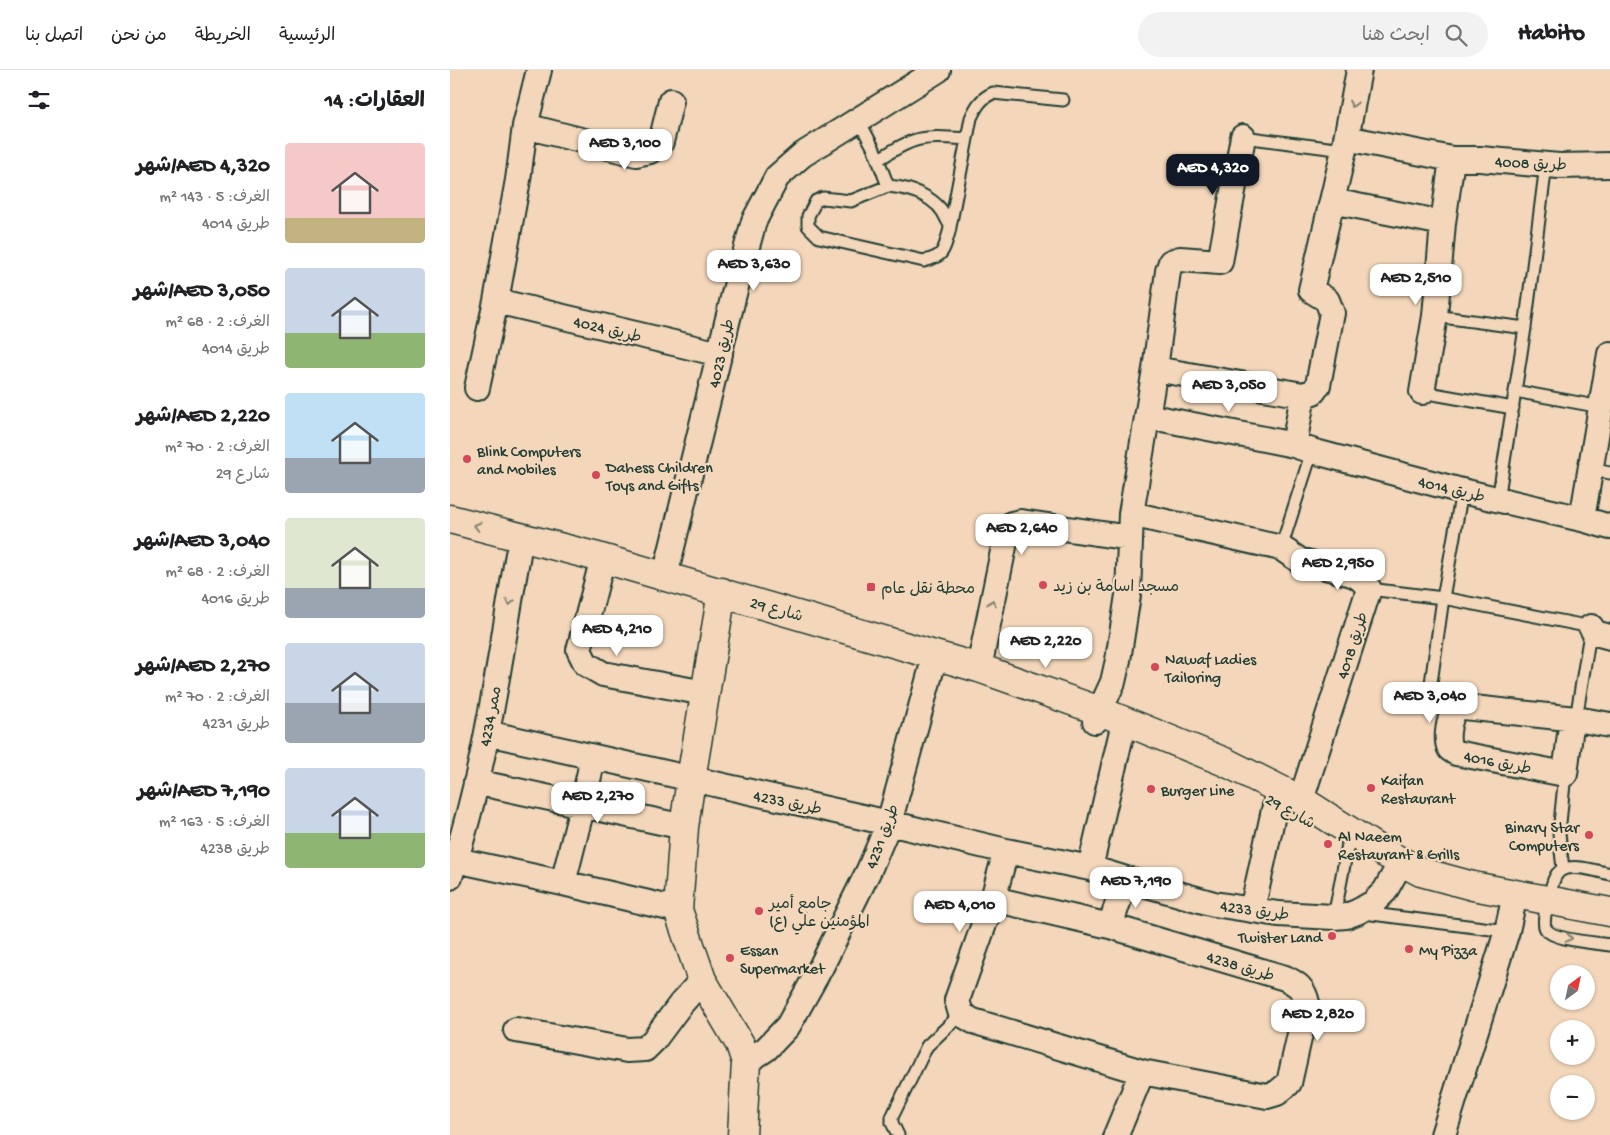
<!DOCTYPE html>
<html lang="ar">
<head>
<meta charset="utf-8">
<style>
  body { margin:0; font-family:"Gochi Hand","Playpen Sans Arabic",sans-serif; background:#f2f2f2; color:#202124; direction:rtl; height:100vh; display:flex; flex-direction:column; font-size:19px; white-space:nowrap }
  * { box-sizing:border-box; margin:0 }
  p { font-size:16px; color:#757577 }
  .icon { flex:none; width:28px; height:28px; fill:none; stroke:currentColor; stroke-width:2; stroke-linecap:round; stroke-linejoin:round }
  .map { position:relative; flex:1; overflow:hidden; direction:ltr }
  .drawer { display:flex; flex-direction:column; background:#fff; width:450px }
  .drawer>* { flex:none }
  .needle { width:32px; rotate:33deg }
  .controls { position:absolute; left:1100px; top:895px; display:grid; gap:10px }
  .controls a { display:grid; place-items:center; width:45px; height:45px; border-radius:50%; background:#fff; box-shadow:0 1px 4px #0004; font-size:25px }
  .price { position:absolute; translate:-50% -42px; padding:0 11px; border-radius:10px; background:#fff; color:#222; font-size:16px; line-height:32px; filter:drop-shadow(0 1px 2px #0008) }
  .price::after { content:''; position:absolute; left:50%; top:30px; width:15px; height:11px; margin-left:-8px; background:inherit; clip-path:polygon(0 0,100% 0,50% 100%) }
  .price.selected { background:#111827; color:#fff }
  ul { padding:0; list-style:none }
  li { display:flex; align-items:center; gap:15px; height:125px; padding:0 25px }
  li span { display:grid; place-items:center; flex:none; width:140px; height:100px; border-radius:5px; color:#555 }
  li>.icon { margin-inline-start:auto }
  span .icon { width:60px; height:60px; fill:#fffc; stroke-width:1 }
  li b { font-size:21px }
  h2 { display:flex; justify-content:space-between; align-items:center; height:60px; padding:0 25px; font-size:21px }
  header { display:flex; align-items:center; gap:30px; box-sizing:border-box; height:70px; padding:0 25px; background:#fff; border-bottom:1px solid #e0e0e0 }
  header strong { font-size:24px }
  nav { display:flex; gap:28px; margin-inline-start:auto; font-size:18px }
  .search { width:350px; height:45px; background:#f2f2f2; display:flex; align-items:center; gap:12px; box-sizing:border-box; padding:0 18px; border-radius:28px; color:#757577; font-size:19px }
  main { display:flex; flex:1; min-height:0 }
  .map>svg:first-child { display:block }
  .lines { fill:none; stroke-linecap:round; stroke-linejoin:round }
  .service-casing { stroke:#1f3d34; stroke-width:15 }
  .minor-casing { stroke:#1f3d34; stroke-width:28 }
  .tertiary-casing { stroke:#1f3d34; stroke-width:31 }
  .service { stroke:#f4d7ba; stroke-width:11 }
  .minor { stroke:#f4d7ba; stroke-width:24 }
  .tertiary { stroke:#f4d7ba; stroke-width:28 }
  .oneway { stroke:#7f8270 }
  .poi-dot { fill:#d1495b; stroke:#f4d7ba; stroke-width:2 }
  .labels { text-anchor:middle; stroke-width:4.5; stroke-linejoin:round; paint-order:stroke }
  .street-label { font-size:16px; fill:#1f3d34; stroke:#f4d7ba }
  .poi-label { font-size:16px; fill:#1f3d34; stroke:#f4d7ba; text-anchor:start }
</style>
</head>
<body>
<header>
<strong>Habito</strong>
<div class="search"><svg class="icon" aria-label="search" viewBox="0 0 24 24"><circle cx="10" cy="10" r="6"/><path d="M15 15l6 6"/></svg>ابحث هنا</div>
<nav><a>الرئيسية</a><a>الخريطة</a><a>من نحن</a><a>اتصل بنا</a></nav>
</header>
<main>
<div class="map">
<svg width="1160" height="1065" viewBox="0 0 1160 1065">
  <rect width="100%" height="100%" fill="#f4d7ba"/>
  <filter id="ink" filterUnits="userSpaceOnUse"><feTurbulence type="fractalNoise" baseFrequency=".02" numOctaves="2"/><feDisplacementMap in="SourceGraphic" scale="10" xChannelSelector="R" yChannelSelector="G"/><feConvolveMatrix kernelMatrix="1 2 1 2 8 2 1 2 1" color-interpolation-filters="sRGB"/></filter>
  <g filter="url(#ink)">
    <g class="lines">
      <defs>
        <path id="service" d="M408,49L424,79L438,116
          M793,67L894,80
          M428,90C465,65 473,66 517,69
          M438,116C461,118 488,127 497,150C498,152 500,154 500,157C500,160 498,165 497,169C493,185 489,187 474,191L369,167L358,156V146L366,131L373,128L401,131Z
          M500,157L521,48C526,37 531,28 543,23L613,30
          M985,246L1075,258
          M1065,321L1151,337
          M972,322L1063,338
          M1140,399L1160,403
          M1048,430L1075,258L1096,95
          M831,478L862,381
          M919,519L993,528L1141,557L1126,649
          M981,613L993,528L1012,421
          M1113,799L1109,763L1115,704
          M1098,830C1101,822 1102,810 1107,804C1116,791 1147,801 1160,804
          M914,843L1057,861
          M1095,844C1095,848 1093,855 1096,859C1102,870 1147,873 1160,875
          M884,847L898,774
          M448,1065L442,1053V1047L477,976L511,944"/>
        <path id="minor" d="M75,56L186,84L200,81L211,72L221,31
          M1002,89H1030L1109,96L1160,95
          M882,131L993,153L1002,89L896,68
          M46,231L270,284
          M705,299L718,201L721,192L730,189L770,192L793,67
          M27,318L46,231L68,110L75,56L89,0
          M972,322L985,246L993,153
          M697,346L844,375L853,325
          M844,375L862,381L1012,421L1132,449L1160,457
          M681,444L831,478L849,490L905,505L912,510L919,519L851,730
          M1132,449L1160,284
          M149,503L129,580L136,594L153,604L255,623
          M215,506L284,224L304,151L327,107L352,85L488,0
          M1141,557L1145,563L1160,567
          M529,598L557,462L562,454L571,452L680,468
          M1126,649L1125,653L1121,656L1115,704L1006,683L1000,679C995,668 999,649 1005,639L1014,637L1126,649L1160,655
          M645,651L663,612L668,590L678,525L681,444L705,299L853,325L863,322L868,315L882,243L877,230L861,220L894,80L909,0
          M37,663L439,753L556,781L640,798L676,809L764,834L828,844L884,847L896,846L907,842L923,833L935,821L951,792
          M26,712L234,757
          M6,790L113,813L228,840
          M640,798L672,661
          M0,807C35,703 49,592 68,484
          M113,813L133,734L143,687
          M543,829L660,856L835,908C848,914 854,919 857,933L839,1013L827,1023L817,1026L692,1002L523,951L511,944L507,930L543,829L556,781
          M802,840L826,731
          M660,856L676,809
          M66,960L177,980L195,979L204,970L230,935L252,910
          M296,992L316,979L338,956L371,897L419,800L439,753L482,597
          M666,1065L692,1002
          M993,1065L1057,861L1065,825"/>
        <path id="tertiary" d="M0,449L144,486L529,598L650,641L775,692L851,730L931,781L971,802L1023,816L1160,842
          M272,522L241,709L234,757L228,840L252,910L290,974L296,992L292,1065"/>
      </defs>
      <use href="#service" class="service-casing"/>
      <use href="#minor" class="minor-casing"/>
      <use href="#tertiary" class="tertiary-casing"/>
      <use href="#service" class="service"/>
      <use href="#minor" class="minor"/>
      <use href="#tertiary" class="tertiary"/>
    </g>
    <defs><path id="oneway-chevron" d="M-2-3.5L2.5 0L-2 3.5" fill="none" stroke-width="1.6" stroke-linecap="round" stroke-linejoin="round" transform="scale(1.25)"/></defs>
    <g class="oneway">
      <use href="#oneway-chevron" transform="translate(903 34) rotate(101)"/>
      <use href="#oneway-chevron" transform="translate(27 456) rotate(-166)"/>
      <use href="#oneway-chevron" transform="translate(60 532) rotate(100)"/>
      <use href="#oneway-chevron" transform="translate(542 533) rotate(-78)"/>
      <use href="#oneway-chevron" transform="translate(1119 868) rotate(10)"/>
    </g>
  </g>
  <g class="poi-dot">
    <circle cx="17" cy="389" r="5"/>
    <circle cx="146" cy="405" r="5"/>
    <circle cx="593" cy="515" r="5"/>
    <rect x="416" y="512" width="10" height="10" rx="2.5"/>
    <circle cx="705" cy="597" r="5"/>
    <circle cx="921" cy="718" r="5"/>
    <circle cx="701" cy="719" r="5"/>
    <circle cx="1139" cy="765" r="5"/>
    <circle cx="878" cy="774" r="5"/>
    <circle cx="309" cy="841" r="5"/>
    <circle cx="882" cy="866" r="5"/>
    <circle cx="959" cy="879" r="5"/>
    <circle cx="280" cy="888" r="5"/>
  </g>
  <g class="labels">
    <g class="street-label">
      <text transform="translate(1081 92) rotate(3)" y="6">طريق 4008</text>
      <text transform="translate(158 258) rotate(14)" y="6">طريق 4024</text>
      <text transform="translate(270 283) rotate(-77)" y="6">طريق 4023</text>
      <text transform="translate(1002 418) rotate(14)" y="6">طريق 4014</text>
      <text transform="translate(327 538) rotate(16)" y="6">شارع 29</text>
      <text transform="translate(901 575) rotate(-72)" y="6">طريق 4018</text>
      <text transform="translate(39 646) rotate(-79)" y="6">ممر 4234</text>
      <text transform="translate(1048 691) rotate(11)" y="6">طريق 4016</text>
      <text transform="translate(338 731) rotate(12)" y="6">طريق 4233</text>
      <text transform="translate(841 740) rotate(30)" y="6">شارع 29</text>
      <text transform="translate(431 766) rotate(-69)" y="6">طريق 4231</text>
      <text transform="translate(805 839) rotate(8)" y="6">طريق 4233</text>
      <text transform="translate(791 895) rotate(17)" y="6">طريق 4238</text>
    </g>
    <g class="poi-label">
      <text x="27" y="386">Blink Computers<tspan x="27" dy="18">and Mobiles</tspan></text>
      <text x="156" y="402">Dahess Children<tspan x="156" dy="18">Toys and Gifts</tspan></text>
      <text x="603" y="521">مسجد اسامة بن زيد</text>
      <text x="431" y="523">محطة نقل عام</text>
      <text x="715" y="594">Nawaf Ladies<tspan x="715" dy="18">Tailoring</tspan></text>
      <text x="931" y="715">Kaifan<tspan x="931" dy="18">Restaurant</tspan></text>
      <text x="711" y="725">Burger Line</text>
      <text x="1129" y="762" text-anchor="end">Binary Star<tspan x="1129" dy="18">Computers</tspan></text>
      <text x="888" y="771">Al Naeem<tspan x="888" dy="18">Restaurant &amp; Grills</tspan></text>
      <text x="319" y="838">جامع أمير<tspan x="319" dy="18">المؤمنين علي (ع)</tspan></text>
      <text x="872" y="872" text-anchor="end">Twister Land</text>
      <text x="290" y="885">Essan<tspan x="290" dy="18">Supermarket</tspan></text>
      <text x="969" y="885">My Pizza</text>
    </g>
  </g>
</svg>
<div class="controls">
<a><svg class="needle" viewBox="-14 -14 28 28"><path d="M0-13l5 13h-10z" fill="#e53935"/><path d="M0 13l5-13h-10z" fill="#757577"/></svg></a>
<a>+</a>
<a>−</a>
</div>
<b class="price" style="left:175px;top:101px">AED 3,100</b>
<b class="price selected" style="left:763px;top:126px">AED 4,320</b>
<b class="price" style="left:304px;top:222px">AED 3,630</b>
<b class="price" style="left:966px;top:236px">AED 2,510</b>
<b class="price" style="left:779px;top:343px">AED 3,050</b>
<b class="price" style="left:572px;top:486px">AED 2,640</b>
<b class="price" style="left:888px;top:521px">AED 2,950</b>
<b class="price" style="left:167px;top:587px">AED 4,210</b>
<b class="price" style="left:596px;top:599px">AED 2,220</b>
<b class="price" style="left:980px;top:654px">AED 3,040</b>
<b class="price" style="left:148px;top:754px">AED 2,270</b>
<b class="price" style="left:686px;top:839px">AED 7,190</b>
<b class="price" style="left:510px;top:863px">AED 4,010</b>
<b class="price" style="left:868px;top:972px">AED 2,820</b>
</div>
<section class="drawer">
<h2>العقارات: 14<svg class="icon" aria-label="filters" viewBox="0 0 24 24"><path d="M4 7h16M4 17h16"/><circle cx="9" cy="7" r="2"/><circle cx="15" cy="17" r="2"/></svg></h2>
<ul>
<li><span style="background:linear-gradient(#f6c9c9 75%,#c2b280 0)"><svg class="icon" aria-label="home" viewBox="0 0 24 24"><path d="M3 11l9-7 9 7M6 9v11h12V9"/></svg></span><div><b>AED 4,320/شهر</b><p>الغرف: 5 · 143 m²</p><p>طريق 4014</p></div></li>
<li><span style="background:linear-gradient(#c9d6e8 65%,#8fb573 0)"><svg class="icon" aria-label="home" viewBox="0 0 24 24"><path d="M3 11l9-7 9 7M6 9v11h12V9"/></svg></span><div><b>AED 3,050/شهر</b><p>الغرف: 2 · 68 m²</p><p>طريق 4014</p></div></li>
<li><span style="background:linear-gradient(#bfe0f5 65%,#9aa5b1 0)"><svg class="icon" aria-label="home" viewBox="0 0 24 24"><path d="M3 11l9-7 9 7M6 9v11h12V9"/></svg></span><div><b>AED 2,220/شهر</b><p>الغرف: 2 · 70 m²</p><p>شارع 29</p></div></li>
<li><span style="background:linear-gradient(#dfe7d0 70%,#9aa5b1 0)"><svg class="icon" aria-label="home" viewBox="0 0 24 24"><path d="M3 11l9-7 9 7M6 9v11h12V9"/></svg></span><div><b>AED 3,040/شهر</b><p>الغرف: 2 · 68 m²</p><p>طريق 4016</p></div></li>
<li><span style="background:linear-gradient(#c9d6e8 60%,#9aa5b1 0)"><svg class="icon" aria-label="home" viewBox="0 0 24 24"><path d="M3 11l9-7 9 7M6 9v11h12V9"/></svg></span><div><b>AED 2,270/شهر</b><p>الغرف: 2 · 70 m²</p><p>طريق 4231</p></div></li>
<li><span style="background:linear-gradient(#c9d6e8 65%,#8fb573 0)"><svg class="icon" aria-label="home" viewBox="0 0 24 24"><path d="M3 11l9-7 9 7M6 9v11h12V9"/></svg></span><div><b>AED 7,190/شهر</b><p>الغرف: 5 · 163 m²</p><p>طريق 4238</p></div></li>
</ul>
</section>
</main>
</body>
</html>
